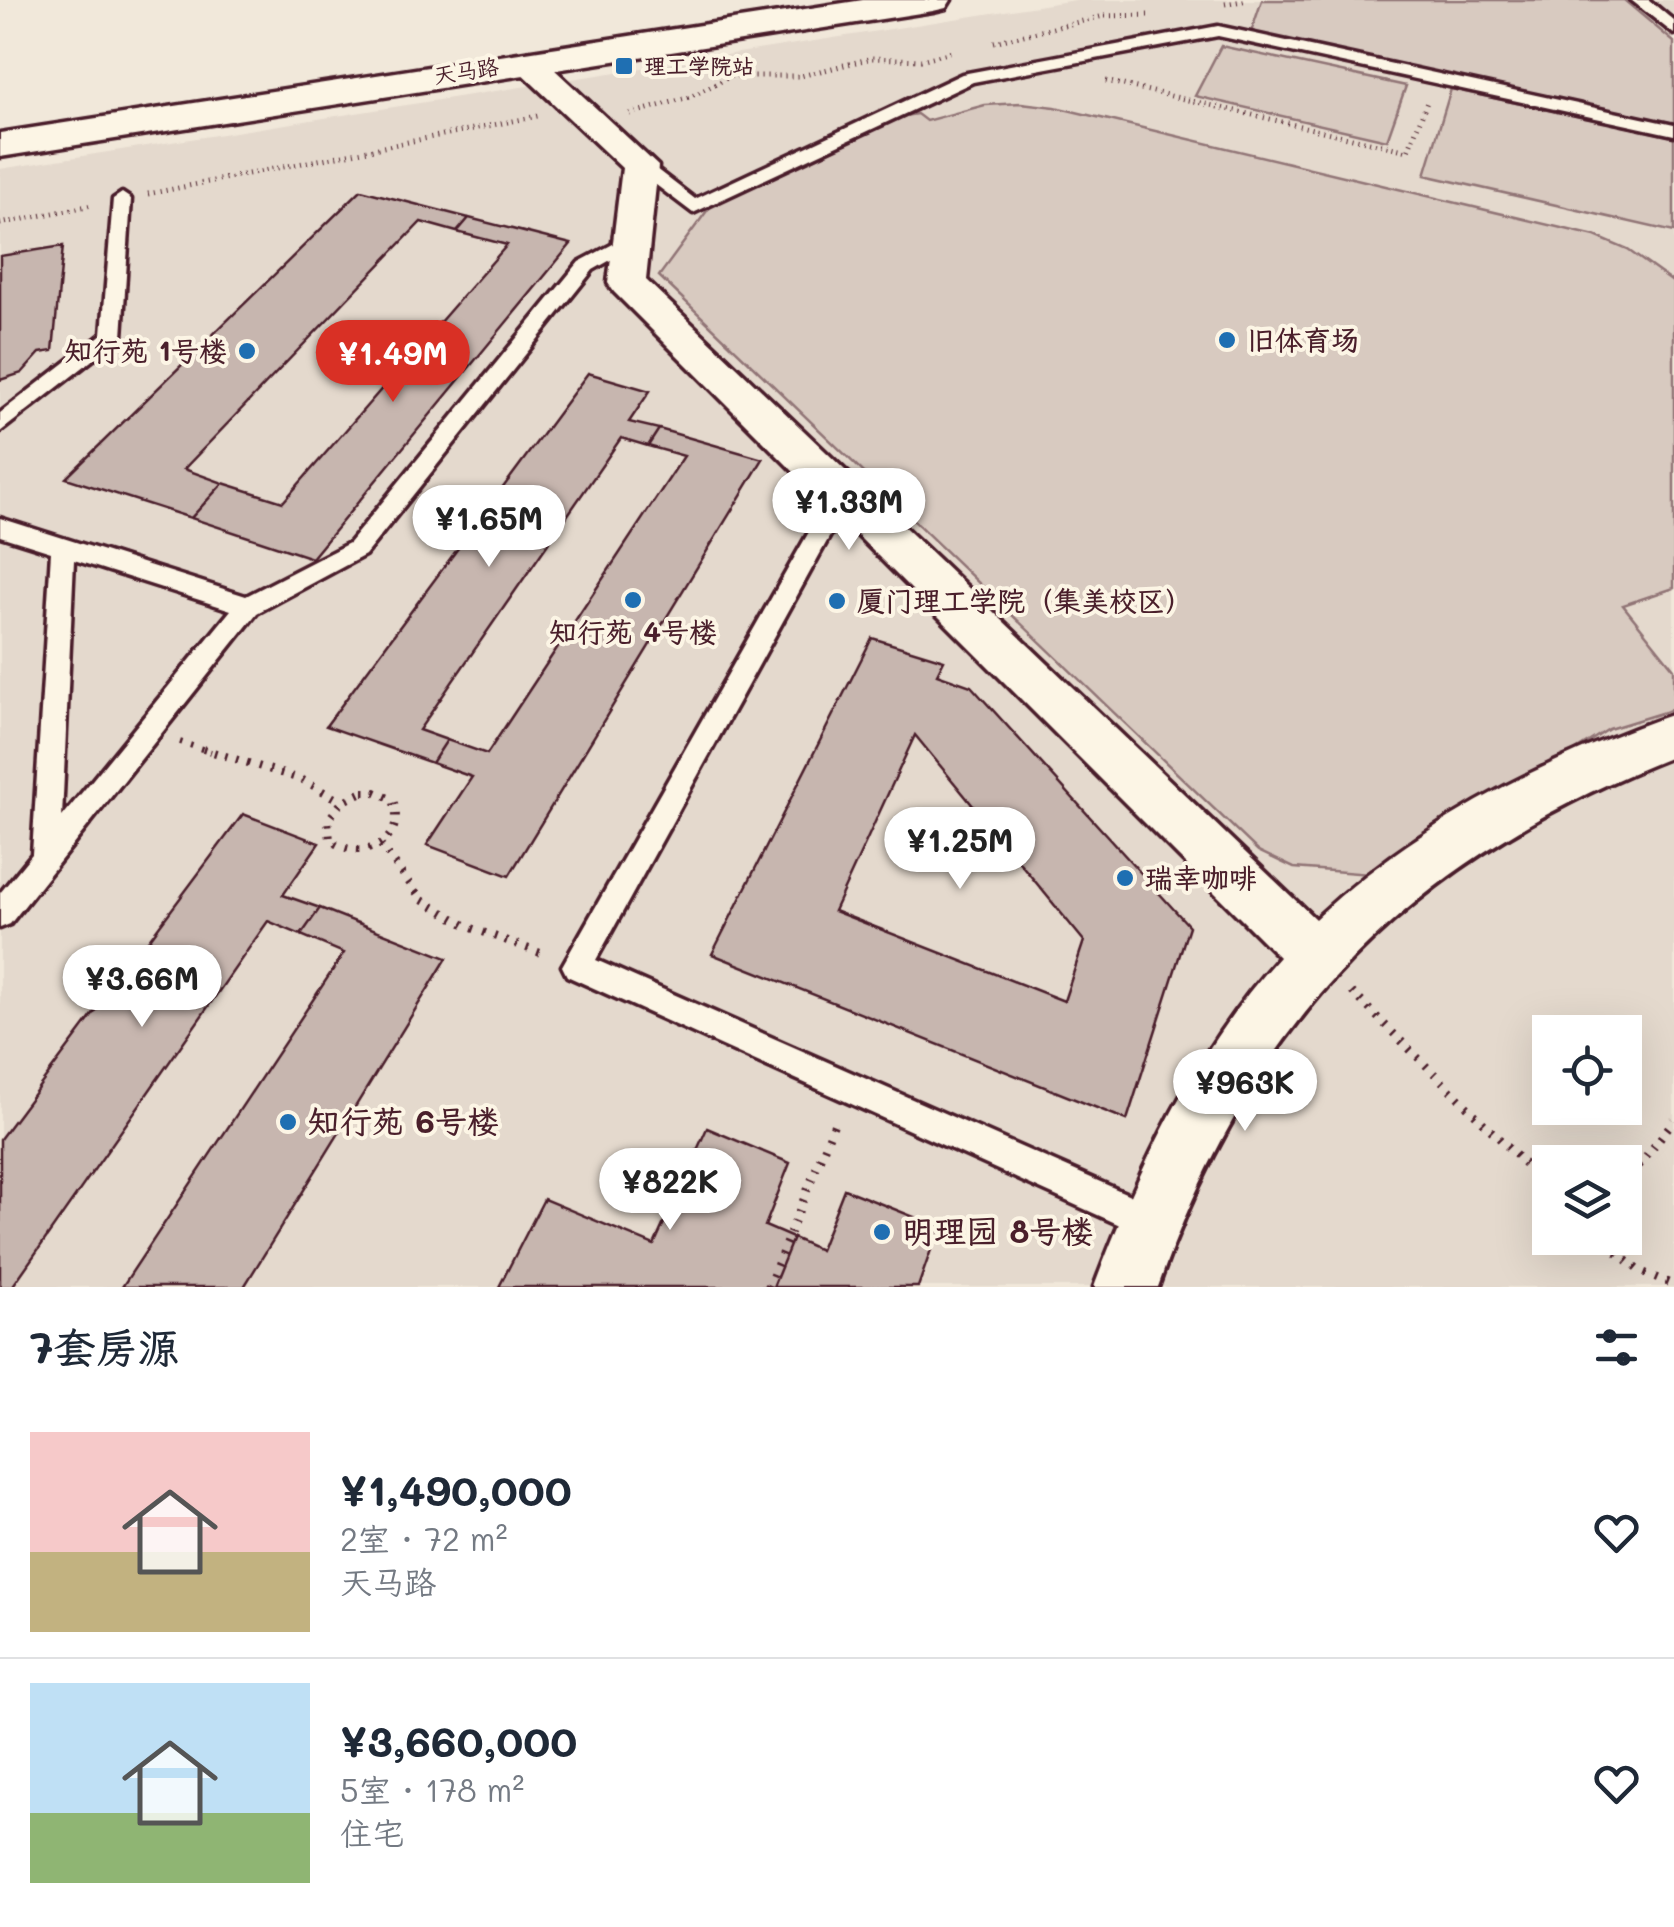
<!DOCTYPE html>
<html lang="zh">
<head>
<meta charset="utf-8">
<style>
  body { margin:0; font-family:Mali,"LXGW WenKai TC",sans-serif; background:#f2f2f3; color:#1f2937; height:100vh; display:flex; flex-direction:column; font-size:38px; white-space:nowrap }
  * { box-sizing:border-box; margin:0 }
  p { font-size:32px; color:#747a83 }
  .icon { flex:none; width:55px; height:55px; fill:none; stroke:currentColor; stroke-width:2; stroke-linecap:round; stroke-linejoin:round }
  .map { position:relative; height:1287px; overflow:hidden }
  .drawer { display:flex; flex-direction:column; background:#fff; flex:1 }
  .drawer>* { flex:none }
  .buttons { position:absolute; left:1532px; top:1015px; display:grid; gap:20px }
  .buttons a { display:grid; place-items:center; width:110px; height:110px; border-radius:0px; background:#fff; box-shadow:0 10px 40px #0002; font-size:50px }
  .price { position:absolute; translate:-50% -85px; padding:0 22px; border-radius:35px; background:#fff; color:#222; font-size:32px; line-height:65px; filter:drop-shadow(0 2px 5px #0008) }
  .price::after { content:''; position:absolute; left:50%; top:60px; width:30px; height:22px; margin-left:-15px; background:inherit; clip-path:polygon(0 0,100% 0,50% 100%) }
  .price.active { background:#d93025; color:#fff }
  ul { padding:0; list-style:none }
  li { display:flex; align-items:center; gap:30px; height:250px; padding:0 30px }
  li+li { border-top:2px solid #e0e1e3 }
  li span { display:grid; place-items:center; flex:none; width:280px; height:200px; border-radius:0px; color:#555 }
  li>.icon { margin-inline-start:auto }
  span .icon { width:120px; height:120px; fill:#fffc; stroke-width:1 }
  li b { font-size:42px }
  h2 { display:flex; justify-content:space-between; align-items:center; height:120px; padding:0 30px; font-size:42px }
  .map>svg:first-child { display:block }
  .built { fill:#e4d9cd; fill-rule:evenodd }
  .green { fill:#d8cac0; stroke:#917476; stroke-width:2.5 }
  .building { fill:#c7b6af; stroke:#4a1f2b; stroke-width:2.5; fill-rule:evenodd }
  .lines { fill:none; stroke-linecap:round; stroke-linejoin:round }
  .lane-casing { stroke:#4a1f2b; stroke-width:7 }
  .street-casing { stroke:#4a1f2b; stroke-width:7 }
  .primary-casing { stroke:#4a1f2b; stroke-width:7 }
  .path-far2 { stroke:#4a1f2b; stroke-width:5; stroke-dasharray:1 5; stroke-linecap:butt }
  .path-far1 { stroke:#4a1f2b; stroke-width:6; stroke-dasharray:2.5 8; stroke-linecap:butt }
  .path { stroke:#4a1f2b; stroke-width:8; stroke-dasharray:2.5 9; stroke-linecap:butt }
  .lane { fill:#fcf5e5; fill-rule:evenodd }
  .street { fill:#fcf5e5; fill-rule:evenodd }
  .primary { fill:#fcf5e5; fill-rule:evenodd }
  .poi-dot { fill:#1f6fb2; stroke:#fcf5e5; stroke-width:4 }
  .labels { text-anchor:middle; stroke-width:8; stroke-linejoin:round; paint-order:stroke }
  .far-poi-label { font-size:22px; font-weight:bold; fill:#4a1f2b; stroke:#fcf5e5; text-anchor:start }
  .far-street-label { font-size:22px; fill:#4a1f2b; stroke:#fcf5e5 }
  .poi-label { font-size:28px; font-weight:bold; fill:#4a1f2b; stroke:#fcf5e5; text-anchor:start }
  .near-poi-label { font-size:32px; font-weight:bold; fill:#4a1f2b; stroke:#fcf5e5; text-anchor:start }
</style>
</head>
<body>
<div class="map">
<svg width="1674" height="1287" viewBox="0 0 1674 1287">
  <rect width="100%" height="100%" fill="#f1e8da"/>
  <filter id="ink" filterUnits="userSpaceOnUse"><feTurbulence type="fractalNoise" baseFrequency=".01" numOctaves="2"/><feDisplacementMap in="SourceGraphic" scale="20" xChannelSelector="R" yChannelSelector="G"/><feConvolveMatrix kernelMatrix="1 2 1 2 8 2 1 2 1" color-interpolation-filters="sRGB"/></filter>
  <g filter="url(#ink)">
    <path class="built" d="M1075,0H1674V1287H0V169ZM1550,1032H1625V1108H1550ZM1550,1162H1625V1238H1550Z"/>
    <path class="green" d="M1262,0H1624L1674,42V123L1250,35Z
      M1221,46L1406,86L1387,140L1195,96Z
      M1451,89L1674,137V232L1425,175Z
      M1021,103L1055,107L1595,236L1628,250L1674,283V588L1623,605L1674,669V709L1609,729L1436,839L1370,874L1294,868L1258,851L659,276L712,204L904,116L917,114L926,121L985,105Z"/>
    <path class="building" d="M361,190L469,218L457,232L421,222L184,469L223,483L191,518L66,478Z
      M469,218L571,244L312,558L191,518L223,483L283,502L507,245L457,232Z
      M63,246L53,351L40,353L22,373L0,380V256Z
      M588,373L650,391L629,422L659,429L648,446L621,438L419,730L447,740L432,763L326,726Z
      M659,429L763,459L509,876L427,845L472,777L432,763L447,740L487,754L684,456L648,446Z
      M872,638L944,660L937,674L971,686L1189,926L1127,1120L712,954ZM915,735L1084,941L1064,1001L834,911Z
      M243,814L319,843L283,895L320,908L301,935L268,921L12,1287H0V1139Z
      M320,908L447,958L244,1287H122L344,953L301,935Z
      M707,1128L790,1163L765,1226L793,1238L773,1287H499L544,1199L654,1245Z
      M844,1189L939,1227L918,1287H773L793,1238L820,1250Z"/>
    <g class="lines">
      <defs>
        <path id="lane" d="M1631,0H1649L1674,21V34Z
          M1218,26L1674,125V135L1218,36L973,82L693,213L631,166L640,160L647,162L695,199L962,74Z
          M122,193L131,199L122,337L0,432V413L102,334L113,199Z
          M632,234L639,236V244L593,270L365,555L257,613L10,924L0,928V893L32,854L51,552L0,536V518L246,596L349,543L579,262ZM74,560L231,610L62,817Z
          M842,486L853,494L596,960L1164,1210L1168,1222L1164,1234L1152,1238L1140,1234L567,976L562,966L834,488Z"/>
        <path id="street" d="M528,52L539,55L658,166L646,280L1315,919C1417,824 1543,759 1674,714V756C1410,859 1252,1019 1158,1287H1094C1138,1170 1194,1051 1279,957L614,292L608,283L622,168L517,69L512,62L517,55Z"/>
        <path id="primary" d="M863,0H951L946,8L933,11L0,157V133Z"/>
      </defs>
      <use href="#lane" class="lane-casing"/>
      <use href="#street" class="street-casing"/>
      <use href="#primary" class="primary-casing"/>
      <path class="path-far2" d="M1225,4L1248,0
        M994,42L1104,16L1148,15
        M1106,81L1408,151L1427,102
        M630,114L690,97L731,76H801L872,58L921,60L952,52
        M148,194L538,116
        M0,224L92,205"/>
      <path class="path-far1" d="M180,742L211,752"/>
      <path class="path" d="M203,749L303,780L342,802
        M363,792H375L393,800C408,842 362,864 330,840L328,820L342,802Z
        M381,845L422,900L469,927L546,955
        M1352,992L1550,1189
        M1625,1184L1674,1120
        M1599,1238L1638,1270L1674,1285
        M768,1287L837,1117"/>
      <use href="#lane" class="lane"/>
      <use href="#street" class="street"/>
      <use href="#primary" class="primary"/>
    </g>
  </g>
  <g class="poi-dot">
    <rect x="614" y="56" width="20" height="20" rx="5"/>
    <circle cx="1227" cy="340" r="10"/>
    <circle cx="247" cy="351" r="10"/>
    <circle cx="633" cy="600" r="10"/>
    <circle cx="837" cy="601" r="10"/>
    <circle cx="1125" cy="878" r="10"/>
    <circle cx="288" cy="1122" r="10"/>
    <circle cx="882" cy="1232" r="10"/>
  </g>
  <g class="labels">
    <g class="far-poi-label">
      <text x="644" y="74">理工学院站</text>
    </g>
    <g class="far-street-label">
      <text transform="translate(466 71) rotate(-9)" y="8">天马路</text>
    </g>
    <g class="poi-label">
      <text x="1247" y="350">旧体育场</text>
      <text x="227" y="361" text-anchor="end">知行苑 1号楼</text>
      <text x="857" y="611">厦门理工学院（集美校区）</text>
      <text x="633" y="642" text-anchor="middle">知行苑 4号楼</text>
      <text x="1145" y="888">瑞幸咖啡</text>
    </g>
    <g class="near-poi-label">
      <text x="308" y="1133">知行苑 6号楼</text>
      <text x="902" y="1243">明理园 8号楼</text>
    </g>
  </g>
</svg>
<div class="buttons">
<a><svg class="icon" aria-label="locate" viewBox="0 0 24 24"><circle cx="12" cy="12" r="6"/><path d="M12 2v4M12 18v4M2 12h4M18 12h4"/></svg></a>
<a><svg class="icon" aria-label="layers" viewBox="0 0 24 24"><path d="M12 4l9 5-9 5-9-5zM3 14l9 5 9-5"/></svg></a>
</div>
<b class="price active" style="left:393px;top:405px">¥1.49M</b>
<b class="price" style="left:849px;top:553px">¥1.33M</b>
<b class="price" style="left:489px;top:570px">¥1.65M</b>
<b class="price" style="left:960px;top:892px">¥1.25M</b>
<b class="price" style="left:142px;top:1030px">¥3.66M</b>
<b class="price" style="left:1245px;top:1134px">¥963K</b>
<b class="price" style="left:670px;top:1233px">¥822K</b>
</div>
<section class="drawer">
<h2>7套房源<svg class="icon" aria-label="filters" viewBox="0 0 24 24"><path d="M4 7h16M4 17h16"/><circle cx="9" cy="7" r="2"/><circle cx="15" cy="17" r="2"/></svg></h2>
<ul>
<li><span style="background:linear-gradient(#f6c9c9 60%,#c2b280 0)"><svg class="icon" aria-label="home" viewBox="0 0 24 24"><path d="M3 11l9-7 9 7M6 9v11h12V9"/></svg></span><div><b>¥1,490,000</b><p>2室 · 72 m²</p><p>天马路</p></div><svg class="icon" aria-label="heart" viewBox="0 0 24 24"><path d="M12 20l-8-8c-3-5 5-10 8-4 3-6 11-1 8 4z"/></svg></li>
<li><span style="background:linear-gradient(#bfe0f5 65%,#8fb573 0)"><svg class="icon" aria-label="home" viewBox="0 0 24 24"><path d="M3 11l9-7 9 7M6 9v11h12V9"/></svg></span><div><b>¥3,660,000</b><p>5室 · 178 m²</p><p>住宅</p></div><svg class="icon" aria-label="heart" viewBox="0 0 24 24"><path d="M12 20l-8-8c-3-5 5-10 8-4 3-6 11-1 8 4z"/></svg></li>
</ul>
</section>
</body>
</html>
